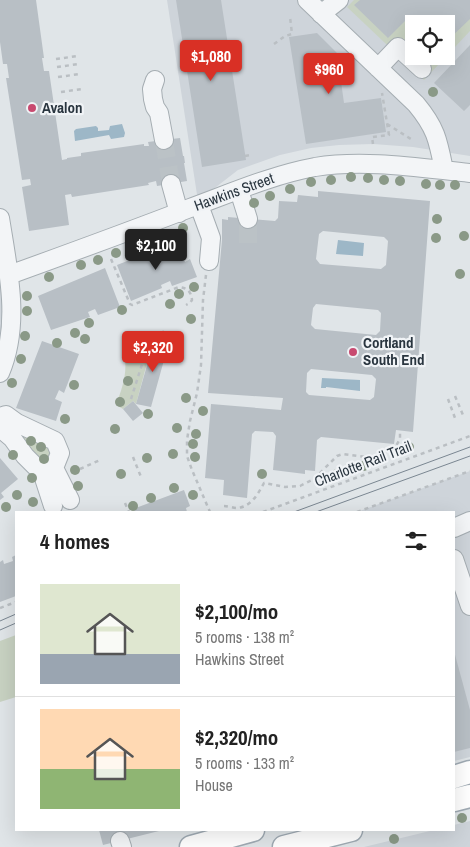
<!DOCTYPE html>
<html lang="en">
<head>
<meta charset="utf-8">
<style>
  body { margin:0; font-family:"Archivo Narrow",sans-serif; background:#f6f6f6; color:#222; height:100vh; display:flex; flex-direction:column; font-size:19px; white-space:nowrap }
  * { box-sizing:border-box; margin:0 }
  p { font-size:16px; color:#767676 }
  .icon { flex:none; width:28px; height:28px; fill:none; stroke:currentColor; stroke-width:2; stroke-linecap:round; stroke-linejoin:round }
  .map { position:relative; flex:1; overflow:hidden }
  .side { position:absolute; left:15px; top:511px; width:440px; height:320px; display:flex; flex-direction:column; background:#fff; border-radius:0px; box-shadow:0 5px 20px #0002 }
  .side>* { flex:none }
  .controls { position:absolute; left:405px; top:15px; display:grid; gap:10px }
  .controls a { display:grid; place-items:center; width:50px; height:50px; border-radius:0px; background:#fff; box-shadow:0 5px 20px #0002; font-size:25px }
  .price { position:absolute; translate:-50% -42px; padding:0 11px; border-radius:5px; background:#d93025; color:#fff; font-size:16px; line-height:32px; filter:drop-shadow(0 1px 2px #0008) }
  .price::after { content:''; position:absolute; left:50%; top:30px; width:15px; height:11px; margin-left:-8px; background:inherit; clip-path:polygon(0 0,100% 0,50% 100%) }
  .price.on { background:#222; color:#fff }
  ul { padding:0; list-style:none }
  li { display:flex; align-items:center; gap:15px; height:125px; padding:0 25px }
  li+li { border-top:1px solid #e0e0e0 }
  li span { display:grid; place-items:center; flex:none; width:140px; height:100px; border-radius:0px; color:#555 }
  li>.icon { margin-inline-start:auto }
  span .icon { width:60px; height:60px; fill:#fffc; stroke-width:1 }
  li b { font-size:21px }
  h2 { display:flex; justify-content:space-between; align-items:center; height:60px; padding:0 25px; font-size:21px }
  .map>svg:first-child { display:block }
  .built { fill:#ced4da; fill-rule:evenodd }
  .green { fill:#c8d2c2; fill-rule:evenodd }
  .water { fill:#9db7c7 }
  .building { fill:#b8bfc5; fill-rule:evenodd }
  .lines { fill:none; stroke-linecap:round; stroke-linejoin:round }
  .minor-tunnel { stroke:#bbc2c6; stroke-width:18; stroke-dasharray:18 9; stroke-linecap:butt }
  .minor-casing { stroke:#a5adb2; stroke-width:20 }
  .major-casing { stroke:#a0abb4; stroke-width:25 }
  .path { stroke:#babfc3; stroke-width:2.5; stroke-dasharray:4 4; stroke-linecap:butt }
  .minor { stroke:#f3f5f7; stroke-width:18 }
  .major { stroke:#fff; stroke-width:22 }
  .tram { stroke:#7a8691; stroke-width:1 }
  .tree { fill:#8a9987 }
  .poi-dot { fill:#c84a70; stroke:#f0f3f6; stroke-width:2 }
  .labels { text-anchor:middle; stroke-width:4.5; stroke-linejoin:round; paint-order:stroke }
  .poi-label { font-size:15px; font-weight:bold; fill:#29353f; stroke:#f0f3f6; text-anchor:start }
  .street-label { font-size:15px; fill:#29353f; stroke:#f0f3f6 }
</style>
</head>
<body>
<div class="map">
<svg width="470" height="847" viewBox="0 0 470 847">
  <rect width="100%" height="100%" fill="#e0e5e8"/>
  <path class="built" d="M167,0H470V156L413,147L373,144L339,145L311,148L280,155L238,170L198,201ZM414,24H446V56H414Z
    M0,257L8,311L0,362Z
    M470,471V757L454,761V512H357Z
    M470,821V847H364L434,830H454V825Z"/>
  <path class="green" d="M354,0H470V31L424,80L347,7ZM414,24H446V56H414Z
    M143,350L150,352L136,404L133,401L123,409L116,405C121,391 127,376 125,360L136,358Z
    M1,420L50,446L51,459L43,464Z
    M16,635V697L0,702V641Z"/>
  <path class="water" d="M122,124L125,133L124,137L111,139L109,135L75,141L74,131L76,129L96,126L98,128V131L109,130L110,126Z
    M338,240L364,243L363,256L336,254Z
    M322,378L360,380V391L326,387V388H321Z"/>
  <path class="building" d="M0,0H36L44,58H42L44,71H49L62,160L67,159V158L81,156V153L144,144V146H149L148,142L180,138L183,156H184L185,163H184L187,181L157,186L156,181L148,183L149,185L72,197L71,194L65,195L69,225L29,231L22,187L31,185L30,179L22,180L6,78H9L7,64H3L0,42Z
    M176,0H221L246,160L202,167Z
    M360,0H470V19L446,42V24H414V27L406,20L388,38L354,5Z
    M317,33L337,53L344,103L381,98L386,132L306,144L289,37Z
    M470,45V105L464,111L434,83Z
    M318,191L430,201L413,432L396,430L394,444L321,437L317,440L315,471L305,470V474L273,470L276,436L273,432L255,431L252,434L247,498L223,495L224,480L205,478L211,404L281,410L283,398L208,393L222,240V219L228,220V217L275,221L278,218L279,201L297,202L298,195L318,197ZM323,231L384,237L388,241L386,265L381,269L320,264L316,259L319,234ZM316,304L378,310L381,313L380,331L376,335L315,329L311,325L313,308ZM311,369L372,375L376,379L374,397L370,400L309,395L306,392L307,373Z
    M178,241L185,262L190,259L197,277L172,286L170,281L161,285L162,288L131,301L117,265Z
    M105,268L120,307L98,315L95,309L88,312L90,317L51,330L38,296Z
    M155,337L169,342L151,407L136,404Z
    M42,341L79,354L64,393L59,390L55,399L62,402L56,421L16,408Z
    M133,401L143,413L133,421L123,409Z
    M0,458L18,479L1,493L4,497L0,500Z
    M184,490L190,506L186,508L187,512H135L133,509Z
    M16,555V596L0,602V562L3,560L4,564L13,561L12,557Z
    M454,651L470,710V748L454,752Z
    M99,830H159V831L103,845Z"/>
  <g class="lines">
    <path class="minor-tunnel" d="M164,140L171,184
      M248,243V219"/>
    <defs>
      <path id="minor" d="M307,0L416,104C436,128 438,140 444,170
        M321,14L339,0
        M378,68L398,47L422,69
        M155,80L152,89L153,99L155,107L159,113L164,140
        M171,184L179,213
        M239,190L248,219
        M199,205L211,238L209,261
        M0,218C8,269 21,324 0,373
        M9,275C70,253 130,231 190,208C231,193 272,175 315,167C365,159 420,168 470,173
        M0,417L6,415L17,423L55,441L60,453L54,468L44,471L35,466L25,456L12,438L0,428
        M54,468L70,500
        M44,471L43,475L53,506
        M454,528L470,521
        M454,559L470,606
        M120,841L122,847"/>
      <path id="major" d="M454,777L470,772
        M454,800L470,796
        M191,847L253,830
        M284,847L351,830"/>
    </defs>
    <use href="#minor" class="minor-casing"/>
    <use href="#major" class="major-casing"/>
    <path class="path" d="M274,44L285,36L292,34L290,17
      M56,59L78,56
      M57,67L79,64
      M58,77L80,74
      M61,92L82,89
      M387,124L414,141
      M373,144L372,137L389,135L382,93
      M245,156L251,155
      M111,259L130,304L132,305L179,287C187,288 191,291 192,300L190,303L186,305
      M206,275L203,300L201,365L197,393L190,421L187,440V456L192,470L210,512
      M455,396L463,415
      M131,399L151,336L162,334L164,331
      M448,399L455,418
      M133,457L141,477
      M80,469L100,460
      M125,503L129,512
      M224,506C228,506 233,508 237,508C251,507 258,494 264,483L285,487L300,486L314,479L337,456L343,454L373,458L382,454L396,446L400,439V431
      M263,512L470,436
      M357,512L470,471
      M0,608L16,602"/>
    <use href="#minor" class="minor"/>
    <use href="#major" class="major"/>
    <path class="tram" d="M294,512L470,447
      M316,512L470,456
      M0,621L16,614
      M0,630L16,623"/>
  </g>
  <g class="tree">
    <circle cx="433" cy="92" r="5"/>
    <circle cx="351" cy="177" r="5"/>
    <circle cx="368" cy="178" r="5"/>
    <circle cx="331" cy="180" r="5"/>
    <circle cx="384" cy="180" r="5"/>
    <circle cx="400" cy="181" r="5"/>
    <circle cx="311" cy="182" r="5"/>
    <circle cx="426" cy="184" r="5"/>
    <circle cx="440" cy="185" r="5"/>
    <circle cx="455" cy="185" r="5"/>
    <circle cx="290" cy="189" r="5"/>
    <circle cx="270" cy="196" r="5"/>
    <circle cx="254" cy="203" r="5"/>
    <circle cx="437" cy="219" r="5"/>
    <circle cx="183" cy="228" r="5"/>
    <circle cx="165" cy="235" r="5"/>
    <circle cx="464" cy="236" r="5"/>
    <circle cx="436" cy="238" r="5"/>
    <circle cx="149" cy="241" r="5"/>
    <circle cx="116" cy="253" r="5"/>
    <circle cx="98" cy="260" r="5"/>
    <circle cx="81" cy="265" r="5"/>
    <circle cx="460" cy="274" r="5"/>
    <circle cx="49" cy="277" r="5"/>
    <circle cx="194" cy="287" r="5"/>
    <circle cx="179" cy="294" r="5"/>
    <circle cx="27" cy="296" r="5"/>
    <circle cx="170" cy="304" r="5"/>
    <circle cx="122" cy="310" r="5"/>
    <circle cx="27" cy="311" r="5"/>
    <circle cx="191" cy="319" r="5"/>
    <circle cx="89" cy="323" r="5"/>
    <circle cx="75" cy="333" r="5"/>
    <circle cx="25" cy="336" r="5"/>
    <circle cx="163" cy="337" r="5"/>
    <circle cx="85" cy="339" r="5"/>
    <circle cx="57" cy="343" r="5"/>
    <circle cx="21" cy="359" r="5"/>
    <circle cx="128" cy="381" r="5"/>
    <circle cx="12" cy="383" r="5"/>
    <circle cx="74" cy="385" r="5"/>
    <circle cx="186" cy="398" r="5"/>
    <circle cx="120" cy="402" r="5"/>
    <circle cx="203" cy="411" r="5"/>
    <circle cx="148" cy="414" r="5"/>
    <circle cx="65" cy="419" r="5"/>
    <circle cx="177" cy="428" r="5"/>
    <circle cx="115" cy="429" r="5"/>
    <circle cx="196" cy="434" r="5"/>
    <circle cx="31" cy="441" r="5"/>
    <circle cx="193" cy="444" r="5"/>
    <circle cx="41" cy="447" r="5"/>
    <circle cx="409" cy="447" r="5"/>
    <circle cx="173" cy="454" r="5"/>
    <circle cx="13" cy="455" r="5"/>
    <circle cx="195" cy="457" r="5"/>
    <circle cx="147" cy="458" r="5"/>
    <circle cx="44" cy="459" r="5"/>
    <circle cx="364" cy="466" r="5"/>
    <circle cx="75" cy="470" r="5"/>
    <circle cx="121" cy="474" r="5"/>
    <circle cx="262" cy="474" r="5"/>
    <circle cx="337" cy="474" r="5"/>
    <circle cx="32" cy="478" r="5"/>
    <circle cx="78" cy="486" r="5"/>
    <circle cx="174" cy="488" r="5"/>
    <circle cx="17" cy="495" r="5"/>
    <circle cx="193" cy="495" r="5"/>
    <circle cx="151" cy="498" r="5"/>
    <circle cx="33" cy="502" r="5"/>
    <circle cx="133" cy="506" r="5"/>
    <circle cx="6" cy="507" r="5"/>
    <circle cx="462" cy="818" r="5"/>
    <circle cx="394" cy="839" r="5"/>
  </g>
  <g class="poi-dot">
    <circle cx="32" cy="108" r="5"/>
    <circle cx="353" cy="352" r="5"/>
  </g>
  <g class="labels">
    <g class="poi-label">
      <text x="42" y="113">Avalon</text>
      <text x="363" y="348">Cortland<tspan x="363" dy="17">South End</tspan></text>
    </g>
    <g class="street-label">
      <text transform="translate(234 192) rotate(-20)" y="5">Hawkins Street</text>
      <text transform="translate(363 464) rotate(-21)" y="5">Charlotte Rail Trail</text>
    </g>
  </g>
</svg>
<div class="controls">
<a><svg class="icon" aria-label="locate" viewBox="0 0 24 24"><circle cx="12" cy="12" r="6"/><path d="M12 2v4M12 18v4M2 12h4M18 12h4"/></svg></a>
</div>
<b class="price" style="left:211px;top:82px">$1,080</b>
<b class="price" style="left:329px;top:95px">$960</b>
<b class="price on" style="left:156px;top:271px">$2,100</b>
<b class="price" style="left:153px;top:373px">$2,320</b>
<section class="side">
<h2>4 homes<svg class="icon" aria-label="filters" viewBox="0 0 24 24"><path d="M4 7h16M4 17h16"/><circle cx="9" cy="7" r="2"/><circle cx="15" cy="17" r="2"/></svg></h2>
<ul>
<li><span style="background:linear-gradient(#dfe7d0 70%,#9aa5b1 0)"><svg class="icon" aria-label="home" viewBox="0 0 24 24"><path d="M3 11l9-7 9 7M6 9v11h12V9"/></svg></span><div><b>$2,100/mo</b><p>5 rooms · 138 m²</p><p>Hawkins Street</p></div></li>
<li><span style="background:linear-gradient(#ffd9b3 60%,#8fb573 0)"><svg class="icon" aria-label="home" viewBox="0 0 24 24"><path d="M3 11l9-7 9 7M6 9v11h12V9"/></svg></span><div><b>$2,320/mo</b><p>5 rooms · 133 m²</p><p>House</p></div></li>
</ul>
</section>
</div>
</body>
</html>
